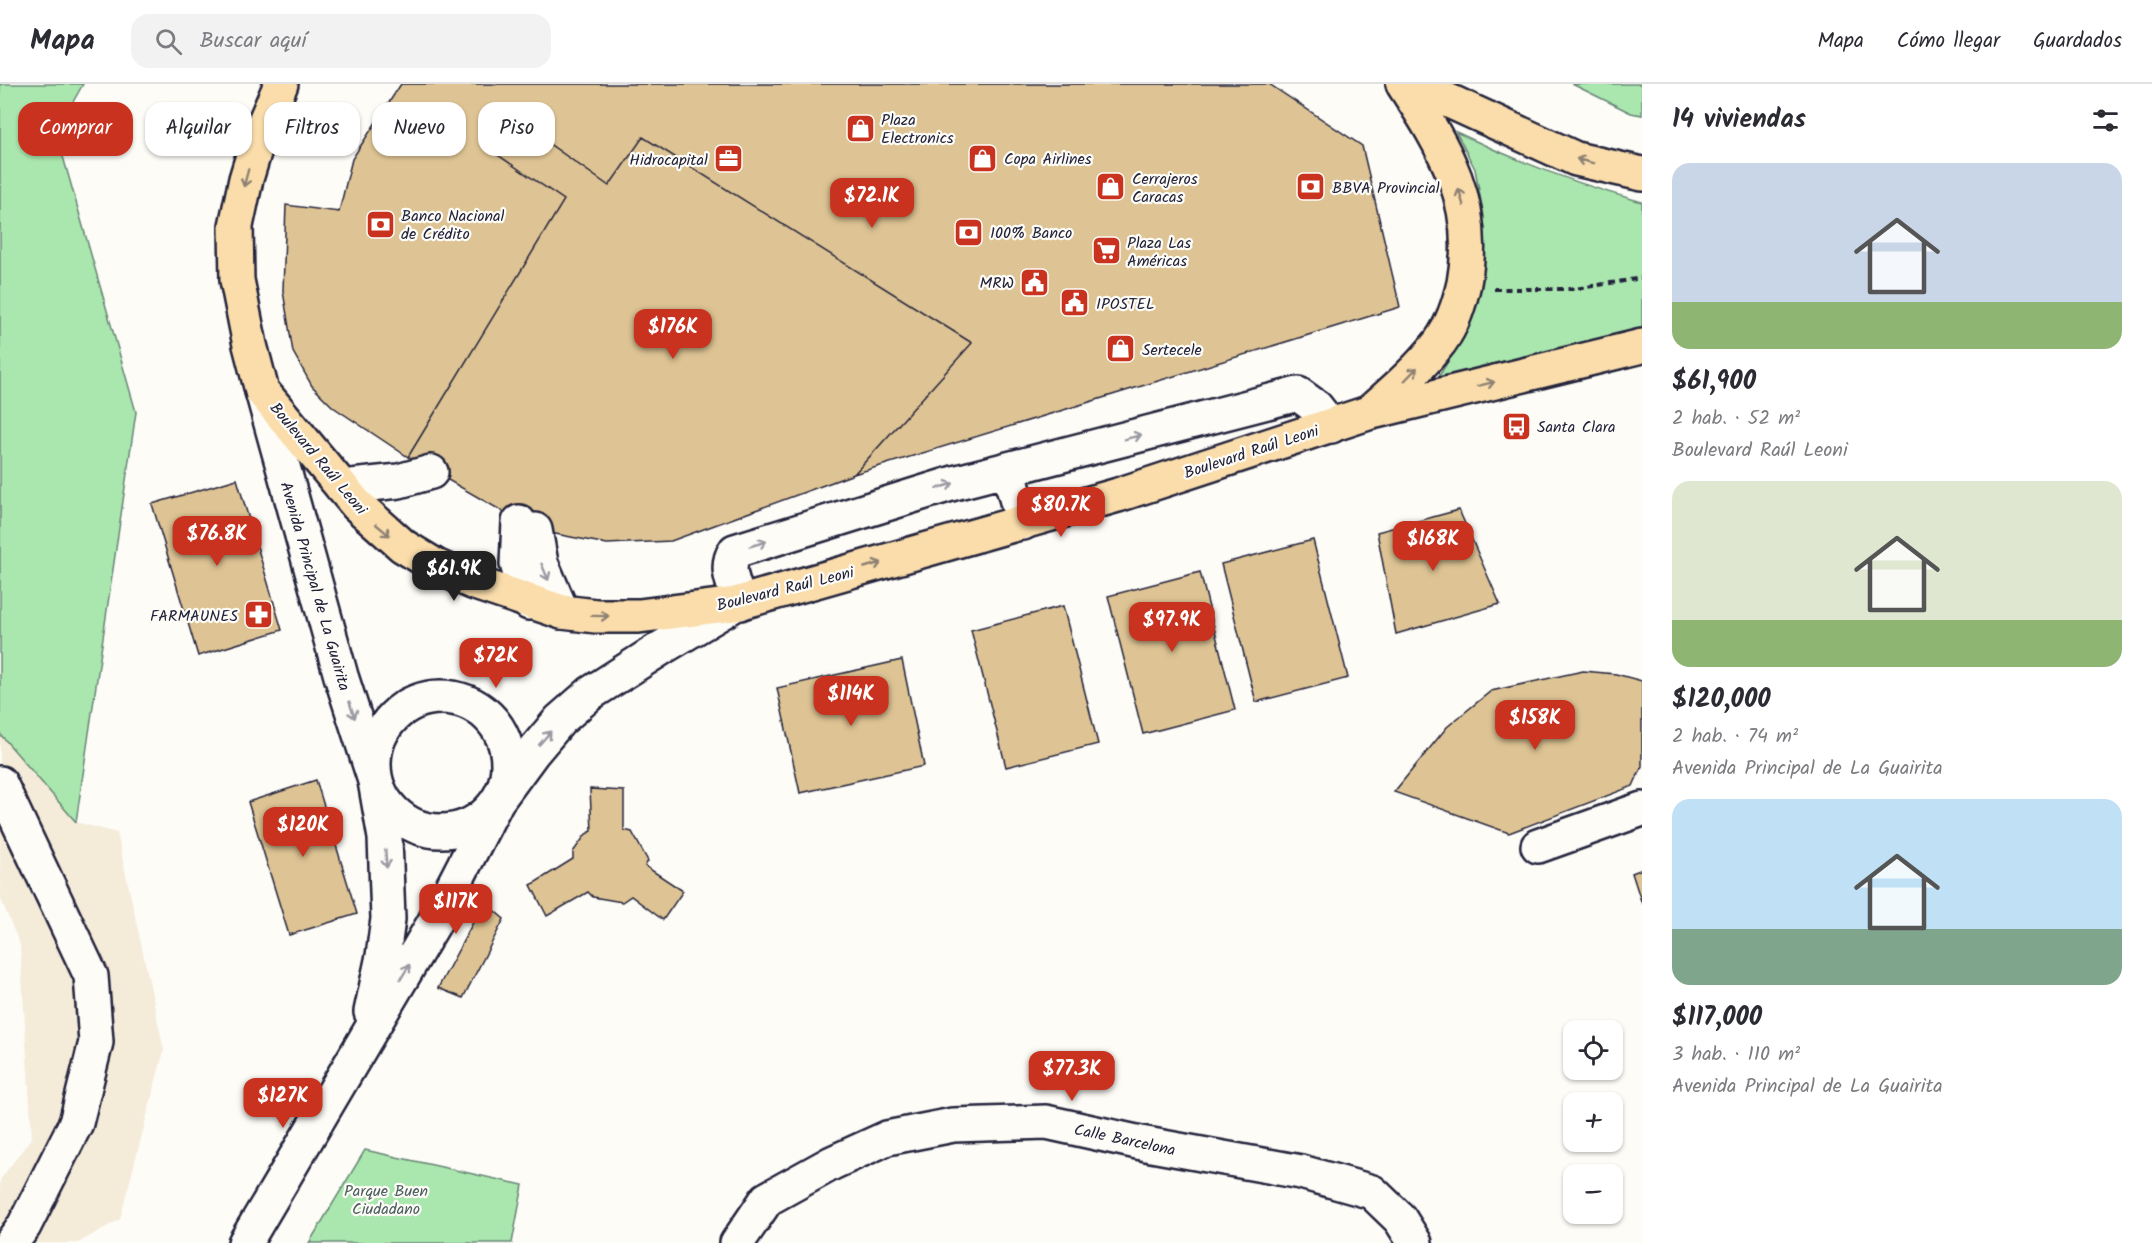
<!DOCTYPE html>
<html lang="es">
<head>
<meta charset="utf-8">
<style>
  body { margin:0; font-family:Kalam,sans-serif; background:#f2f2f3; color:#2b2b33; height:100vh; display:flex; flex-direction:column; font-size:22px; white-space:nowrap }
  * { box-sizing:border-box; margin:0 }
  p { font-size:20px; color:#7c7c81 }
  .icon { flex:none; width:33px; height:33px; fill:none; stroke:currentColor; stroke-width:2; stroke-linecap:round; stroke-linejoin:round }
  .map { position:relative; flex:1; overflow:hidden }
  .panel { display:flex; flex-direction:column; background:#fff; width:510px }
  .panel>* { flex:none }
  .banner { position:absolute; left:18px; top:18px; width:570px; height:54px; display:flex; gap:12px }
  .controls { position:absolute; left:1563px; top:936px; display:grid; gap:12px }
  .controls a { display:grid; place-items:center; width:60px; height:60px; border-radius:12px; background:#fff; box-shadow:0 2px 4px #0004; font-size:30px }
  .price { position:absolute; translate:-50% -51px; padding:0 14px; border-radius:12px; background:#c8321e; color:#fff; font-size:20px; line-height:39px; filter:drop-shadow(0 2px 3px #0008) }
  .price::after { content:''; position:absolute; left:50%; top:36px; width:18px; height:14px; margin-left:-9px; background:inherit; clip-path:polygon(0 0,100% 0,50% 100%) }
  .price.active { background:#222; color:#fff }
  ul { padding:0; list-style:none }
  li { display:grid; align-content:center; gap:12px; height:318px; padding:0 30px }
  li span { display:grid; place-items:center; height:186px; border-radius:18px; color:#555 }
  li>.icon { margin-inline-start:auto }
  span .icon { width:108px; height:108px; fill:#fffc; stroke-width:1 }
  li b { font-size:26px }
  h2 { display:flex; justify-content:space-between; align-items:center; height:72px; padding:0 30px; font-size:26px }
  .pill { padding:0 21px; border-radius:18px; background:#fff; box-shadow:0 2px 4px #0004; font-size:21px; line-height:54px }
  .pill.active { background:#c8321e; color:#fff }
  header { display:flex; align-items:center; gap:36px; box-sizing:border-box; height:84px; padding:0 30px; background:#fff; border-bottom:2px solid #e1e1e2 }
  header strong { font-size:28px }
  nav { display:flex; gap:33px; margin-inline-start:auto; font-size:21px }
  .search { width:420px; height:54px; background:#f2f2f3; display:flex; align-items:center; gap:15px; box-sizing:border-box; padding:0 21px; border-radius:18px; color:#7c7c81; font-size:22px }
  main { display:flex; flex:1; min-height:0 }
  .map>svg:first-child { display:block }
  .built { fill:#f4ebd9 }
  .green { fill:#aae7ae; stroke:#668474; stroke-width:1.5 }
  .building { fill:#dec494; stroke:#22223b; stroke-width:1.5 }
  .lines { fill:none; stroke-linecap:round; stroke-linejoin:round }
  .minor-casing { stroke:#22223b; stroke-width:38 }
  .major-casing { stroke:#22223b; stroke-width:38 }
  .path { stroke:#22223b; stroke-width:4; stroke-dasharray:6 4.5; stroke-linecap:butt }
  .minor { stroke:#fdfcf7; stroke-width:33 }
  .major { stroke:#faddab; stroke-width:33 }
  .oneway { stroke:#8e8073 }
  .oneway2 { stroke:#9a9aa2 }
  .labels { text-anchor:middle; stroke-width:4.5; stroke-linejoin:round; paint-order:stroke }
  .poi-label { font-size:16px; fill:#22223b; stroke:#fdfcf7; text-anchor:start }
  .street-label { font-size:16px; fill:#22223b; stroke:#fdfcf7 }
  .park-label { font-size:16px; fill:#4b5d5e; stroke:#fdfcf7 }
</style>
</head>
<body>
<header>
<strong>Mapa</strong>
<div class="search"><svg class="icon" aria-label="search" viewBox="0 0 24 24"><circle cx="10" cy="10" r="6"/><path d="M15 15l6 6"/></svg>Buscar aquí</div>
<nav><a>Mapa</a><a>Cómo llegar</a><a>Guardados</a></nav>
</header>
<main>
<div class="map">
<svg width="1642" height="1159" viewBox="0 0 1642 1159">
  <rect width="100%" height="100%" fill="#fdfcf7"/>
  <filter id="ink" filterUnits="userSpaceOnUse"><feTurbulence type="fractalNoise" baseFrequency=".0167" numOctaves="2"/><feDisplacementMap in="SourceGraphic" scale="12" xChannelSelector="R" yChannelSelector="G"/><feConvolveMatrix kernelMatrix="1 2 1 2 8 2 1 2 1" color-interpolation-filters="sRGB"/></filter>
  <g filter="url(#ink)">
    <path class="built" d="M0,650L76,738L117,749L164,966L120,1135L78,1159H0V1096L32,1053L20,861L0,813Z"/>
    <path class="green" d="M0,0H83L56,48L136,328L76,738L0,650Z
      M1572,0H1642V31L1631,29Z
      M1456,48C1518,78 1576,100 1642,118V244L1443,299L1439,292L1465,250L1480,191L1484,132L1475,85Z
      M365,1066L523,1101L512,1159H309Z"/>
    <path class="building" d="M401,0H1269L1362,62L1400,223L854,390L972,259L643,53L609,102L508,31L492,67L564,116L408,373L333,323L312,302L293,268L283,207L286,121L339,128L352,75Z
      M508,31L609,102L643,53L972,259L854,390L671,457L607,460L535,446L408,373L564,116L492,67Z
      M237,395L282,546L198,572L152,420Z
      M1459,426L1500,520L1396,550L1377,448Z
      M1313,456L1348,594L1256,618L1221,480Z
      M1200,488L1235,626L1143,650L1108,512Z
      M1063,522L1098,660L1006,683L971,546Z
      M902,576L924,682L800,709L777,604Z
      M1583,587L1616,590L1642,597V682L1633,702L1509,749L1394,708L1447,643L1491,607Z
      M316,696L357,830L289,851L248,718Z
      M590,705L624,707V746L632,748L648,777L645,782L683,807L663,836L631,812L622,818L593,813L588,808L547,832L531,801L573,775V768L586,750L592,747Z
      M1642,785V820L1632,789Z
      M484,818L504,835L463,914L438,904Z"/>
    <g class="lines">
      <defs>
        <path id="minor" d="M262,307L341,592L375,697L385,754L388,835L383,872L371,928
          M1008,385L1023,439
          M342,403L399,397L431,388
          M519,438L517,480L529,519
          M535,446L541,479L562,528
          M740,519C734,501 724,483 735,467L954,399L1298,310L1316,323L1331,342
          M374 680a67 67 0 1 1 134 0a67 67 0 1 1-134 0Z
          M0,699L91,892L96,958L76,1039L24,1142L11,1159
          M1538,762L1642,725
          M245,1159L434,839L497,717L533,668L560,636L591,609L663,563L735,520
          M737,1159L767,1115L832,1079L887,1054L953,1041L1046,1038L1146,1060L1301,1088L1372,1108L1400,1135L1415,1159"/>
        <path id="major" d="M281,0L260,49L246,95L236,142L237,196L250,261L262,307L357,421L403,462L436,482L472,498L562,528L596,532H639L735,520L1118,411L1368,329L1642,262
          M1412,0L1576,75L1642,90
          M1372,326C1396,305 1420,284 1440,258C1453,240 1459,221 1464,199C1479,120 1445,64 1403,0"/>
      </defs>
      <use href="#minor" class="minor-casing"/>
      <use href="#major" class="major-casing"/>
      <path class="path" d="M1494,205H1574L1642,194"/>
      <use href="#minor" class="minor"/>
      <use href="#major" class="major"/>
    </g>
    <defs><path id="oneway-shaft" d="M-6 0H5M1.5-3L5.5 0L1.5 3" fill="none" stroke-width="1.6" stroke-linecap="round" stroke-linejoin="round" transform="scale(1.5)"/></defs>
    <g class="oneway">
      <use href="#oneway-shaft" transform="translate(1585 77) rotate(-165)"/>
      <use href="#oneway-shaft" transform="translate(246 94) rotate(105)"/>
      <use href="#oneway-shaft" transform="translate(1461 113) rotate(-106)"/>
      <use href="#oneway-shaft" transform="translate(1411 290) rotate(-46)"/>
      <use href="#oneway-shaft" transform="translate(1486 300) rotate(-14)"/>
      <use href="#oneway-shaft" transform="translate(383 446) rotate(40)"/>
      <use href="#oneway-shaft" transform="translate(873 481) rotate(-16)"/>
      <use href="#oneway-shaft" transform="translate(600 532) rotate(1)"/>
    </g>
    <g class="oneway2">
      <use href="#oneway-shaft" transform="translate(1133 353) rotate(-15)"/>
      <use href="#oneway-shaft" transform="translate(945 402) rotate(-17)"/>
      <use href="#oneway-shaft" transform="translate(758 460) rotate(-17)"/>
      <use href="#oneway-shaft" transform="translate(545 488) rotate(67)"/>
      <use href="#oneway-shaft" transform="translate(352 626) rotate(72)"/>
      <use href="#oneway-shaft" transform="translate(545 654) rotate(-49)"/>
      <use href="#oneway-shaft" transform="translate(386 775) rotate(86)"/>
      <use href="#oneway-shaft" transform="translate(405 888) rotate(-59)"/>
    </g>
  </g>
  <defs>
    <symbol id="shop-square" viewBox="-11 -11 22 22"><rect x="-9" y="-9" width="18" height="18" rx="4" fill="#c8321e" stroke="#fdfcf7"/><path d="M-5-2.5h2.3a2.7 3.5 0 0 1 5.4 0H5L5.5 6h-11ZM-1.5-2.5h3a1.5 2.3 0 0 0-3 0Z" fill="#fff"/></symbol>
    <symbol id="office-square" viewBox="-11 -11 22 22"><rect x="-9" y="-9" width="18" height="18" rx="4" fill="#c8321e" stroke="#fdfcf7"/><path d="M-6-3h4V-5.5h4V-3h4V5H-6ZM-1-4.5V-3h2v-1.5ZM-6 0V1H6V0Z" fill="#fff"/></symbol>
    <symbol id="bank-square" viewBox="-11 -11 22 22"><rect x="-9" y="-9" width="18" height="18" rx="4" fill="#c8321e" stroke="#fdfcf7"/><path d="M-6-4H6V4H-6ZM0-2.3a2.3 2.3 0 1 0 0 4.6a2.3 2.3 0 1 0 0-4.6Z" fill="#fff"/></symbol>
    <symbol id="supermarket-square" viewBox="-11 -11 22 22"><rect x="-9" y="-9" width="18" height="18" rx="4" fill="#c8321e" stroke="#fdfcf7"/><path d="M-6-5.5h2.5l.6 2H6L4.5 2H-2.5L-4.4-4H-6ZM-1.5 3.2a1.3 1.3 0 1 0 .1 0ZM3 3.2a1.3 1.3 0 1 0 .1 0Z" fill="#fff"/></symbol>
    <symbol id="civic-square" viewBox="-11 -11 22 22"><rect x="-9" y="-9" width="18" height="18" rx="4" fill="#c8321e" stroke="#fdfcf7"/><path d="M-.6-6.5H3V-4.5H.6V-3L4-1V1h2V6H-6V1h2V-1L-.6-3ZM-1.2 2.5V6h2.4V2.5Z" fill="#fff"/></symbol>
    <symbol id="bus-square" viewBox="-11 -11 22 22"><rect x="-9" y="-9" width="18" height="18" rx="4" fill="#c8321e" stroke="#fdfcf7"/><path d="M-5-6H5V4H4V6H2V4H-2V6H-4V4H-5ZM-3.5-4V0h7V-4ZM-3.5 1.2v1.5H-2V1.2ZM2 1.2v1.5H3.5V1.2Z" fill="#fff"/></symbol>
    <symbol id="pharmacy-square" viewBox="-11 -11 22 22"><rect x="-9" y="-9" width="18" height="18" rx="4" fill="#c8321e" stroke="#fdfcf7"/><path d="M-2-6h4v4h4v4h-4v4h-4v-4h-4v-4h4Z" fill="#fff"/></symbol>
  </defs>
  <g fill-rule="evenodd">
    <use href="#shop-square" x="844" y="28" width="33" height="33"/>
    <use href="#shop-square" x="966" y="58" width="33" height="33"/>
    <use href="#office-square" x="712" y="58" width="33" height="33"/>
    <use href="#shop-square" x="1094" y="86" width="33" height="33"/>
    <use href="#bank-square" x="1294" y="86" width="33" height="33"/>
    <use href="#bank-square" x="364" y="124" width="33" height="33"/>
    <use href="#bank-square" x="952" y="132" width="33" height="33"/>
    <use href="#supermarket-square" x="1090" y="150" width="33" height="33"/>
    <use href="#civic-square" x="1018" y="182" width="33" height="33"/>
    <use href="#civic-square" x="1058" y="202" width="33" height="33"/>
    <use href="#shop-square" x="1104" y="248" width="33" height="33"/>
    <use href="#bus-square" x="1500" y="326" width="33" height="33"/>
    <use href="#pharmacy-square" x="242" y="514" width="33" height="33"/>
  </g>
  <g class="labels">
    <g class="poi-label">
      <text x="881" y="41">Plaza<tspan x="881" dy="18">Electronics</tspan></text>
      <text x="1004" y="80">Copa Airlines</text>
      <text x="708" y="81" text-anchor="end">Hidrocapital</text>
      <text x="1132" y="100">Cerrajeros<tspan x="1132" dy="18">Caracas</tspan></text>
      <text x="1332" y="109">BBVA Provincial</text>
      <text x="401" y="137">Banco Nacional<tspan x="401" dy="18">de Crédito</tspan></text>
      <text x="990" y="154">100% Banco</text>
      <text x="1127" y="164">Plaza Las<tspan x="1127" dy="18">Américas</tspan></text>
      <text x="1014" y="204" text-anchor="end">MRW</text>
      <text x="1096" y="225">IPOSTEL</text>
      <text x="1142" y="271">Sertecele</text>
      <text x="1537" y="348">Santa Clara</text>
      <text x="238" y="537" text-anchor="end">FARMAUNES</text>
    </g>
    <g class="street-label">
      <text transform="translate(1251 367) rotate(-18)" y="6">Boulevard Raúl Leoni</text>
      <text transform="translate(319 374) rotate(50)" y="6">Boulevard Raúl Leoni</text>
      <text transform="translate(316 502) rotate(74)" y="6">Avenida Principal de La Guairita</text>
      <text transform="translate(785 504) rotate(-14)" y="6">Boulevard Raúl Leoni</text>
      <text transform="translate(1125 1055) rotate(12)" y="6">Calle Barcelona</text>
    </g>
    <g class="park-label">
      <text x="386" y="1112">Parque Buen<tspan x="386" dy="18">Ciudadano</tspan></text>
    </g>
  </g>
</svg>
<div class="controls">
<a><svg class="icon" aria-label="locate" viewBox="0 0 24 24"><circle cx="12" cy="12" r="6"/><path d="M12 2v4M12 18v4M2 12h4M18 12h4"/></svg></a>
<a>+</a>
<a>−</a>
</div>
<b class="price" style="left:872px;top:145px">$72.1K</b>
<b class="price" style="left:673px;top:276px">$176K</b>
<b class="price" style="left:1061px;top:454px">$80.7K</b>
<b class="price" style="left:217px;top:483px">$76.8K</b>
<b class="price" style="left:1433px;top:488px">$168K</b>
<b class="price active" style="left:454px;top:518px">$61.9K</b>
<b class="price" style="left:1172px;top:569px">$97.9K</b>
<b class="price" style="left:496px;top:605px">$72K</b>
<b class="price" style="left:851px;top:643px">$114K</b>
<b class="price" style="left:1535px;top:667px">$158K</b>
<b class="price" style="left:303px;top:774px">$120K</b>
<b class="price" style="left:456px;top:851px">$117K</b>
<b class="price" style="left:1072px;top:1018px">$77.3K</b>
<b class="price" style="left:283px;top:1045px">$127K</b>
<div class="banner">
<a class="pill active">Comprar</a>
<a class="pill">Alquilar</a>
<a class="pill">Filtros</a>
<a class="pill">Nuevo</a>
<a class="pill">Piso</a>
</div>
</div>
<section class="panel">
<h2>14 viviendas<svg class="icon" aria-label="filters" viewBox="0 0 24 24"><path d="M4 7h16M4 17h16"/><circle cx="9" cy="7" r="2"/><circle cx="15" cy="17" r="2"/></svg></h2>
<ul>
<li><span style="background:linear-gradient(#c9d6e8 75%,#8fb573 0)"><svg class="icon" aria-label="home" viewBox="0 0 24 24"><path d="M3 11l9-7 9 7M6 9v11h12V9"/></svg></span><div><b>$61,900</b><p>2 hab. · 52 m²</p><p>Boulevard Raúl Leoni</p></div></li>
<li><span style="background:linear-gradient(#dfe7d0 75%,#8fb573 0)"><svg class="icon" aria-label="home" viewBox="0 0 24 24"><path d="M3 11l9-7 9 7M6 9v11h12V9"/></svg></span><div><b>$120,000</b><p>2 hab. · 74 m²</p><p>Avenida Principal de La Guairita</p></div></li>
<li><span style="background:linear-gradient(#bfe0f5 70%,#7fa58c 0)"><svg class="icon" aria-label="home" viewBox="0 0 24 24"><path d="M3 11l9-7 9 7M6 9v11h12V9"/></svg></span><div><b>$117,000</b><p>3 hab. · 110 m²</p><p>Avenida Principal de La Guairita</p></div></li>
</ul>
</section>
</main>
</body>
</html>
